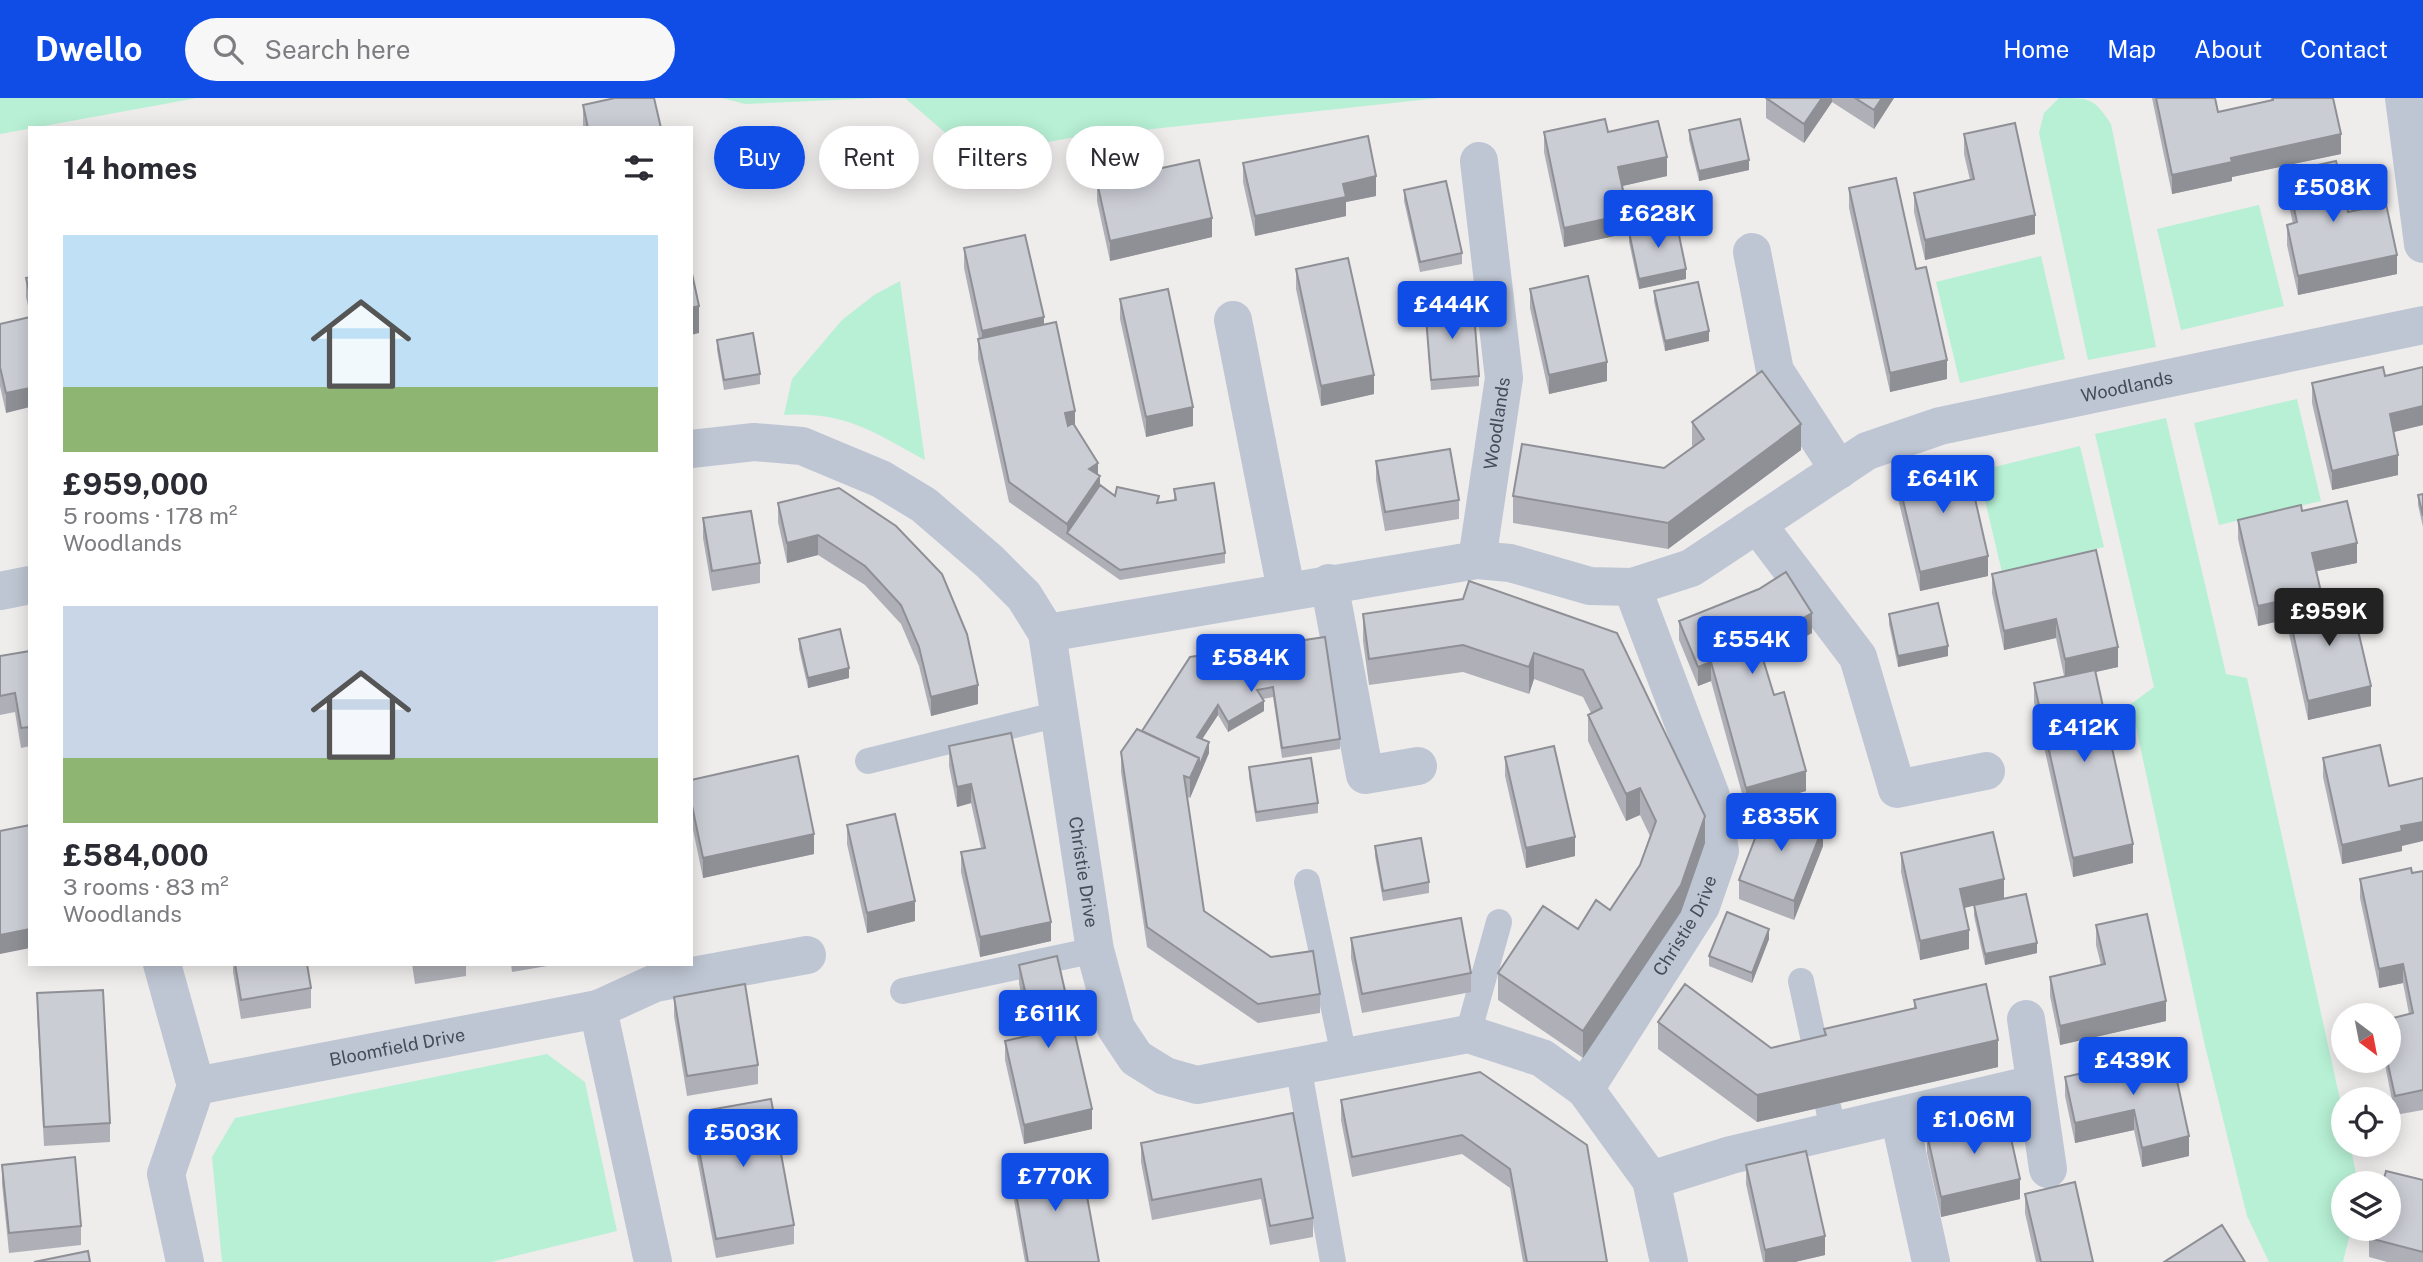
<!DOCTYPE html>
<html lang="en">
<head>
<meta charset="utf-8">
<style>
  body { margin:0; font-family:"Public Sans",sans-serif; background:#f7f7f7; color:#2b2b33; height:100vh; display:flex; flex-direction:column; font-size:26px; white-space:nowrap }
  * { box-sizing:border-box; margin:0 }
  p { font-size:23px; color:#7c7c81 }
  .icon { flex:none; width:38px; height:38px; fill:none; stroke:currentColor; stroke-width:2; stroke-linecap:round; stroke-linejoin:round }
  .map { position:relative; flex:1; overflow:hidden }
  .drawer { position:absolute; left:28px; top:28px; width:665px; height:840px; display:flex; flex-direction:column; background:#fff; border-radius:0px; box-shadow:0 4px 18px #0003 }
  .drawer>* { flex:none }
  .banner { position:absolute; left:714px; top:28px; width:665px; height:63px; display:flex; gap:14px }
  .needle { width:46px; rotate:148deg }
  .buttons { position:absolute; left:2331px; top:905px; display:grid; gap:14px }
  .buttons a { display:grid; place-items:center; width:70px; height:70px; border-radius:50%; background:#fff; box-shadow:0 4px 18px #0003; font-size:35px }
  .price { position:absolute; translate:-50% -60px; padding:0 16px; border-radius:7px; background:#0f4de6; color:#fff; font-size:23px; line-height:46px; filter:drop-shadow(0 2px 4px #0008) }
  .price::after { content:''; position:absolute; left:50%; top:42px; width:21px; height:16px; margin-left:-10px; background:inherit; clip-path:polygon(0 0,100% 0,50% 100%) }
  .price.on { background:#222; color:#fff }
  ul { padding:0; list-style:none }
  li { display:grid; align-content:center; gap:14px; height:371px; padding:0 35px }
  li span { display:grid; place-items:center; height:217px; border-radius:0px; color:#555 }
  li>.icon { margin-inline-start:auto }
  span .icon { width:126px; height:126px; fill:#fffc; stroke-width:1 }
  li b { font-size:30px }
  h2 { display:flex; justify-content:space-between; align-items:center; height:84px; padding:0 35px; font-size:30px }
  .pill { padding:0 24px; border-radius:32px; background:#fff; box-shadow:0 4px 18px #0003; font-size:24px; line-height:63px }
  .pill.on { background:#0f4de6; color:#fff }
  header { display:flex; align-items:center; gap:42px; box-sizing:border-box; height:98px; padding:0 35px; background:#0f4de6; color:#fff }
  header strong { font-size:33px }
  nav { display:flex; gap:38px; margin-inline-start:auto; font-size:24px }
  .search { width:490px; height:63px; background:#f7f7f7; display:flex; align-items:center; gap:18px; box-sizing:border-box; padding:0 24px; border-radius:38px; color:#7c7c81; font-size:26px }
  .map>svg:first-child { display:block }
  .green { fill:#b7f0d5 }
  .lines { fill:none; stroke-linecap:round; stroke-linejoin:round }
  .service { stroke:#bec6d3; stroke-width:26 }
  .minor { stroke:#bec6d3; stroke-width:38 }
  .wall { fill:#afb0b7 }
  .shaded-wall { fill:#8e9095 }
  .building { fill:#cbcdd5; stroke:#8e9095; stroke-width:2 }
  .labels { text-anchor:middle; stroke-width:7; stroke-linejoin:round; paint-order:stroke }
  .street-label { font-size:18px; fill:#444c5a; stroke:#fff }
</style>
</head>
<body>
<header>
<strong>Dwello</strong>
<div class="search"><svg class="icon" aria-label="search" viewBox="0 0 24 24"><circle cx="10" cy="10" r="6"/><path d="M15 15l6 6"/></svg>Search here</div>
<nav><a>Home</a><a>Map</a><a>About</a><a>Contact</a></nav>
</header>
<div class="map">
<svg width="2423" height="1164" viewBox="0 0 2423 1164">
  <rect width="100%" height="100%" fill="#efecec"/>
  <path class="green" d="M0,0H197L0,36Z
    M722,0H880L745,6Z
    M905,0H1439L1070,40L987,55L948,37Z
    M2059,0C2090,0 2094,0 2111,26L2156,249L2088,262L2039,35L2044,15Z
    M2259,107L2284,208L2181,232L2157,131Z
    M2041,158L2065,261L1960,285L1936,184Z
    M900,183L925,362C873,334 845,313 784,317L792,281L842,222L874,197Z
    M2297,301L2321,403L2219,427L2194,325Z
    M2166,320L2226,576L2247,580L2343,1015V1046L2350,1047L2358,1085H2343V1130L2351,1131L2343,1164H2269L2247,1118L2205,948L2131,606L2154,589L2095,336Z
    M2080,348L2104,449L2002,474L1978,373Z
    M547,956L585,984L617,1133L491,1164H222L212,1059L235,1020Z"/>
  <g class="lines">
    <path class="service" d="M868,663L1059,616
      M1307,784L1344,958
      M1801,883L1819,966
      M903,893L1095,852
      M1468,936L1499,824
      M1298,967L1333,1164
      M1828,1008L1833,1033"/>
    <g class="minor">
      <path d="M2404,0L2423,146"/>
      <path d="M1752,154L1775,273L1839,372"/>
      <path d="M1233,222L1286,492"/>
      <path id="s1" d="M691,351L754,344L802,348L881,381L924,407L990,464L1024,498L1047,535L1095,852L1116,930L1136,960L1165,978L1197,987L1468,936L1542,960L1585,991L1651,1082L1669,1164"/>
      <path d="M1757,426L1858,559L1897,691L1986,673"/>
      <path id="s2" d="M1477,462L1504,280L1479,63"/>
      <path d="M1329,485L1365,677L1418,668"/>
      <path d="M0,493L30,487"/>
      <path id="s3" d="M1047,535L1477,462L1510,465L1590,488L1632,489L1691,470L1867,353L1940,328L2423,227"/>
      <path d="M162,866L196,988L166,1076L185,1164"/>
      <path d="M598,911L655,885L807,857"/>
      <path d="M2026,921L2048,1071"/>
      <path id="s4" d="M196,988L598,911L653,1164"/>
      <path id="s5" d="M1585,991L1701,808L1720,753L1711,698L1632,489"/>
      <path d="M1899,1018L1931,1164"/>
      <path d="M1651,1082L1731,1057L2034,986"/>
    </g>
  </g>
  <path class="wall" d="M1766,0H1894L1874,31L1832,4L1804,45L1766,20Z
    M2152,0H2215L2218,14L2271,3V0H2333L2341,56L2232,79V83L2172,96Z
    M583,7L661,30H583Z
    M1689,32L1749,72L1699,83L1689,42Z
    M1544,34H1608L1667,78L1622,88L1628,135L1564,149L1544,54Z
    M1964,36L2035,136L1925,162L1914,114V95L1970,82L1964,56Z
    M1243,65L1376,98L1346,104V118L1255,138L1243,84Z
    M2286,74L2348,114L2397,176L2298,197L2287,147V127L2293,126L2286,93Z
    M1097,84L1212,139L1110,163L1097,103Z
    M1849,90L1947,281L1890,294L1849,110Z
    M1404,92L1462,155V166L1420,174L1404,103Z
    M1629,134L1686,181L1639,191L1629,144Z
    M964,150L1044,227L1075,328L1098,376L1100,387L1115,398L1159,404L1174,402V391L1225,455V465L1120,482L1009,404L978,261V241H979L964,170Z
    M1296,171L1374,296L1321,308L1296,191Z
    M30,179V217L26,199V180Z
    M1530,191L1607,283L1549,296L1530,210Z
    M1654,193L1709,243L1665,253L1654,203Z
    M1120,201L1193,328L1146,339L1120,221Z
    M1425,207L1479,278V288L1431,292Z
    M30,219L6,315L0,288V226Z
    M717,242L760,276V286L724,292L717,252Z
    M2423,269V327L2393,334L2398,377L2332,392L2312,305V285L2385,278Z
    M1692,324L1801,352L1668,451L1513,425V398L1664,370L1692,350Z
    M1376,363L1459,402V421L1385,433L1376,382Z
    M1897,377L1988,478L1920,493L1897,396Z
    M839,390L978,606L931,618L919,568L901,526L865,487L818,457L787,465L778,424V405Z
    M2423,396V429L2418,407V397Z
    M2302,413L2357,465L2317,473L2321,504L2371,608L2308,622L2288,531V521L2258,528L2238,441V422Z
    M703,420L760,465V485L712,493L703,440Z
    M1992,476L2118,569L2095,574L2133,765L2073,779L2034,604V585L2064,578L2056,540L2004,552L1992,495Z
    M1363,516L1617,535L1705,745L1681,814L1583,960L1498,902V875L1610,812L1640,767L1650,738L1640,717L1626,723L1588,643V617L1591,615L1583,599L1534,581L1529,596L1463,574L1369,587L1363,543Z
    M1889,516L1948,558L1898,569L1889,526Z
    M1679,523L1812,535L1763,561L1774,597L1806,693L1746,710L1711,583L1698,588L1679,542Z
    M1325,539L1340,641V651L1282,660L1273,599L1263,601L1264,613L1228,634L1218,617L1202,641L1209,655L1190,700L1187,699L1204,813L1320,896V915L1258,925L1147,849L1121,674V654L1142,633Z
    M799,541L849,580L808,590L799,551Z
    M30,553V648L21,650L15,614L0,617V558Z
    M1011,635L1051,843L980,859L961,774V754L981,750L971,705L957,709L949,668V648Z
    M1505,659L1575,758L1526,770L1505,678Z
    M2323,660L2402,748V753L2342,766L2323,679Z
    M1249,669L1318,705V715L1256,724L1249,679Z
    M691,682L814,756L703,780L691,722Z
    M847,727L915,823L867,835L847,746Z
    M1375,748L1429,784V795L1383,803L1375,758Z
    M1823,748L1794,822L1739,801V782Z
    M1901,755L2004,800L1964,810L1969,851L1920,862L1901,774Z
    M2423,773V1012L2395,1017L2384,962H2389L2409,916L2403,885L2379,890L2360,800V781Z
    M1974,807L2037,855L1985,867L1974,818Z
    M2096,827L2166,923L2060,947L2050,898V879L2101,867L2096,847Z
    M1351,840L1471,875V894L1362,915L1351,860Z
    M1769,841L1752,885L1709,868V858Z
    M233,866H307L311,890V910L241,921L233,874Z
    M412,866H466V878L415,886Z
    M511,866H559L512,874Z
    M1019,867L1092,1031L1024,1046L1005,962V943L1031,937L1019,886Z
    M37,895L110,1025V1044L44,1048L37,915Z
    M674,899L758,967V986L687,998L674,918Z
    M1914,902L1998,969L1757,1024L1658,951V924L1771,950L1824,938V931L1914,911Z
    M1480,974L1607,1164H1523L1510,1090L1462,1056L1352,1079L1341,1022V1002Z
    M2065,979L2189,1038V1058L2142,1069L2134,1032L2075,1045L2065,998Z
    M692,1015L794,1127V1146L716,1160L692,1034Z
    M1293,1015L1313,1120V1139L1270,1147L1261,1101L1152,1122L1141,1064V1045Z
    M1927,1036L2020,1101L1941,1119L1927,1055Z
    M2,1067L81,1128V1147L9,1155L2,1086Z
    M1746,1067L1825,1157L1795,1164H1763L1746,1086Z
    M1012,1072L1099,1164H1025L1012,1091Z
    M2423,1082V1164H2387L2369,1159V1140Z
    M2025,1096L2093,1164H2036L2025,1115Z"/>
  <path class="shaded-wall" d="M1822,0H1832V4L1804,45V26Z
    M1882,0H1894L1874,31V12Z
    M2341,36V56L2232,79V83L2172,96V77L2231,60Z
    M1667,59V78L1618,89V69Z
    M1749,62V72L1699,83V73Z
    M1376,78V98L1346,104V118L1255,138V118L1343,86Z
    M1628,116V135L1564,149V130Z
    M2035,117V136L1925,162V142Z
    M1212,120V139L1110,163V143Z
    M2397,157V176L2298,197V178Z
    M1686,171V181L1639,191V181Z
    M699,208V235L691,237V210Z
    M1044,219V238L982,252V233Z
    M1709,233V243L1665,253V243Z
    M1947,262V281L1890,294V275Z
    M1607,264V283L1549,296V277Z
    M1374,277V296L1321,308V288Z
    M30,290V309L6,315V295Z
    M2423,308V327L2390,335V316Z
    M1193,309V328L1146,339V319Z
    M1075,313V332L1065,335V315Z
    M1801,326V352L1668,451V425Z
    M2398,357V377L2332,392V373Z
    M1098,365V382L1100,378V397L1067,435V426L1089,371Z
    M818,437V457L787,465V445Z
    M2357,445V465L2312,474V455Z
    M1988,458V478L1920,493V474Z
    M2321,494V514L2288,512V521L2258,528V508Z
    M1812,515V535L1758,564V545Z
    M2056,521V540L2004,552V533Z
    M1948,548V558L1898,569V558Z
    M2118,549V569L2065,581V561Z
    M1534,555V581L1529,596V569Z
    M1711,564V583L1698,588V569Z
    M849,570V580L808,590V580Z
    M978,587V606L931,618V599Z
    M2371,588V608L2308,622V603Z
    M1264,603V613L1228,634V624Z
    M1218,607V617L1197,649V639Z
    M1209,644V655L1190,700V680L1199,660Z
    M1806,673V693L1746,710V690Z
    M971,686V705L957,709V689Z
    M1640,690V717L1626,723V696Z
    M1705,718V745L1681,814L1583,960V933Z
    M2423,724V743L2402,748V753L2342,766V747L2401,728Z
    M1823,729V748L1794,822V803Z
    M814,736V756L703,780V760Z
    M1575,739V758L1526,770V750Z
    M2133,746V765L2073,779V760Z
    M2004,781V800L1960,811V791Z
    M915,803V823L867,835V815Z
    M1051,824V843L980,859V839Z
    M30,831V850L0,856V837Z
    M1769,831V841L1752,885V875Z
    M1969,832V851L1920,862V843Z
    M2037,845V855L1985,867V856Z
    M2403,866V885L2379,890V871Z
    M2166,903V923L2060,947V928Z
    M1998,942V969L1757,1024V997Z
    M1092,1011V1031L1024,1046V1027Z
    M2134,1012V1032L2075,1045V1025Z
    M2189,1038V1058L2142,1069V1050Z
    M2020,1081V1101L1941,1119V1099Z
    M1825,1138V1157L1795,1164H1765V1152Z"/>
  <path class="building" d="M615,0H654L661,30H588L583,7Z
    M1766,0H1822L1804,26Z
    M1855,0H1882L1874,12Z
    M2156,0H2215L2218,14L2273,2V0H2333L2341,36L2231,60L2232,64L2172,77Z
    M1605,21L1608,34L1658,23L1667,59L1618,69L1628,116L1564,130L1544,34Z
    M1740,21L1749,62L1699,73L1689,32Z
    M2015,25L2035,117L1925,142L1914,95L1974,81L1964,36Z
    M1368,38L1376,78L1343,86L1346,99L1255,118L1243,65Z
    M1199,62L1212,120L1110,143L1097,84Z
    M2336,63L2348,114L2386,106L2397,157L2298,178L2287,127L2297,124L2286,74Z
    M1896,80L1916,171L1926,169L1947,262L1890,275L1849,90Z
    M1446,83L1462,155L1420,164L1404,92Z
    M1676,123L1686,171L1639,181L1629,134Z
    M1025,137L1044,219L982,233L964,150Z
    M1348,160L1374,277L1321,288L1296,171Z
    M691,171L699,208L691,210Z
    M1588,178L1607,264L1549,277L1530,191Z
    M30,179V197L26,180Z
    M1698,184L1709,233L1665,243L1654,193Z
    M1168,191L1193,309L1146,319L1120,201Z
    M1473,203L1479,278L1431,282L1425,207Z
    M30,219V290L6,295L0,269V226Z
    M1056,224L1075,313L1065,315L1068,328L1073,325L1098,365L1089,371L1100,378L1067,426L1009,384L978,241Z
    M753,235L760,276L724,282L717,242Z
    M2383,269L2385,278L2423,269V308L2390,316L2398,357L2332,373L2312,285Z
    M1762,273L1801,326L1668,425L1513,398L1522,346L1664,370L1704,341L1692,324Z
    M1450,351L1459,402L1385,414L1376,363Z
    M1966,361L1988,458L1920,474L1897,377Z
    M1214,385L1225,455L1120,472L1067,435L1100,387L1115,398L1117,389L1159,398L1157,405L1176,402L1174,391Z
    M839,390L896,428L942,476L967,536L978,587L931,599L919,549L901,507L865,468L818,437L787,445L778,405Z
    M2423,396V418L2418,397Z
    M2347,403L2357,445L2312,455L2321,494L2258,508L2238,422L2301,407L2302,413Z
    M751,413L760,465L712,473L703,420Z
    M2096,452L2118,549L2065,561L2056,521L2004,533L1992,476Z
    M1786,474L1812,515L1758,545L1774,597L1784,594L1806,673L1746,690L1711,564L1698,569L1679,523L1759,491Z
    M1469,483L1617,535L1705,718L1681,787L1583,933L1498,875L1543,808L1578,831L1596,802L1610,812L1640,767L1656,723L1640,690L1626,696L1588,617L1602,610L1583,572L1534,555L1529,569L1463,547L1369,561L1363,516L1463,501Z
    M2350,498L2371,588L2308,603L2288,512Z
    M1938,505L1948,548L1898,558L1889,516Z
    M840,531L849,570L808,580L799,541Z
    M1325,539L1340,641L1282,650L1273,589L1257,592L1264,603L1228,624L1218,607L1197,639L1209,644L1199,669V660L1142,633L1190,559Z
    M30,553V629L21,630L15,595L0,598V558Z
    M2095,572L2133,746L2073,760L2034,585Z
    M1137,631L1199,660L1190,680L1184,678L1204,813L1271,859L1313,853L1320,896L1258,906L1147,829L1121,654Z
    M1011,635L1051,824L980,839L961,754L985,750L971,686L957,689L949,648Z
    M2380,647L2389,688L2423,680V724L2401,728L2402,733L2342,747L2323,660Z
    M1554,648L1575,739L1526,750L1505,659Z
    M798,658L814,736L703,760L691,703V682Z
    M1311,660L1318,705L1256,714L1249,669Z
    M1768,707L1823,729L1794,803L1739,782Z
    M895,716L915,803L867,815L847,727Z
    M30,727V831L0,837V733Z
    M1993,734L2004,781L1960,791L1969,832L1920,843L1901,755Z
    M1421,740L1429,784L1383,793L1375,748Z
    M2411,770L2412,775L2423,773V992L2395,998L2387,962H2389V921L2413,915L2403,866L2379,871L2360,781Z
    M2026,796L2037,845L1985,856L1974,807Z
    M1727,814L1769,831L1752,875L1709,858Z
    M2147,816L2166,903L2060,928L2050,879L2105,866L2096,827Z
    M1461,820L1471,875L1362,896L1351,840Z
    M1057,858L1092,1011L1024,1027L1005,943L1035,936L1019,867Z
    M235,866H307L311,890L241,902Z
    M745,886L758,967L687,978L674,899Z
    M1685,886L1771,950L1826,937L1824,931L1916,910L1914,902L1986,886L1998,942L1757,997L1658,924Z
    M103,892L110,1025L44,1029L37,895Z
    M2171,955L2189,1038L2142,1050L2134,1012L2075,1025L2065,979Z
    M1480,974L1587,1047L1607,1164H1527L1510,1071L1462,1037L1352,1059L1341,1002Z
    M771,1001L794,1127L716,1141L692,1015Z
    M1293,1015L1313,1120L1270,1128L1261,1081L1152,1102L1141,1045Z
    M2006,1018L2020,1081L1941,1099L1927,1036Z
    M1806,1053L1825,1138L1765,1152L1746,1067Z
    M75,1059L81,1128L9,1135L2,1067Z
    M1080,1060L1099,1164H1028L1012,1072Z
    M2386,1073L2423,1082V1154L2369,1140L2371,1130H2389V1085H2383Z
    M2075,1084L2093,1164H2041L2025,1096Z
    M2222,1127L2245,1164H2164Z
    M88,1153L90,1164H34Z"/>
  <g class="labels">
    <g class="street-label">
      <text dy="6" stroke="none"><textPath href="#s3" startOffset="1136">Woodlands</textPath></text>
      <text dy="6" stroke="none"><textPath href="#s2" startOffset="138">Woodlands</textPath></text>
      <text dy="6" stroke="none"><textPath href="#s1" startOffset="668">Christie Drive</textPath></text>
      <text dy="6" stroke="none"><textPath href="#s5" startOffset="192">Christie Drive</textPath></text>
      <text dy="6" stroke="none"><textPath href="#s4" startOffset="205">Bloomfield Drive</textPath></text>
    </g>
  </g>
</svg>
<div class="buttons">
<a><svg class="needle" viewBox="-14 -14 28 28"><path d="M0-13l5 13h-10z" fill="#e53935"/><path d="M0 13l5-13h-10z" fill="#7c7c81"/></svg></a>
<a><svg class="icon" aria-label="locate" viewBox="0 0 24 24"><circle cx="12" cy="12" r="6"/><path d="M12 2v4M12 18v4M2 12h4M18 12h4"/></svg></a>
<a><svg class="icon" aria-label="layers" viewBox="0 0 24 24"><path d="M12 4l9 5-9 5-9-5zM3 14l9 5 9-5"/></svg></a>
</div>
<b class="price" style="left:2333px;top:126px">£508K</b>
<b class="price" style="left:1658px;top:152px">£628K</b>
<b class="price" style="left:1452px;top:243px">£444K</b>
<b class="price" style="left:1943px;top:417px">£641K</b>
<b class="price on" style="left:2329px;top:550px">£959K</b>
<b class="price" style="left:1752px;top:578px">£554K</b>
<b class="price" style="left:1251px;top:596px">£584K</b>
<b class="price" style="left:2084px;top:666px">£412K</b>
<b class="price" style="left:1781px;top:755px">£835K</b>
<b class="price" style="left:1048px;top:952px">£611K</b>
<b class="price" style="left:2133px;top:999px">£439K</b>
<b class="price" style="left:1974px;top:1058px">£1.06M</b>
<b class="price" style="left:743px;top:1071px">£503K</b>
<b class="price" style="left:1055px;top:1115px">£770K</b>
<div class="banner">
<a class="pill on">Buy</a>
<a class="pill">Rent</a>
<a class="pill">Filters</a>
<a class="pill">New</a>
</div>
<section class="drawer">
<h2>14 homes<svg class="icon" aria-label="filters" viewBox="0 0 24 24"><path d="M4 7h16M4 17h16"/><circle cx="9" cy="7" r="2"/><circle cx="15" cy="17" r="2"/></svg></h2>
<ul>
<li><span style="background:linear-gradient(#bfe0f5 70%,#8fb573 0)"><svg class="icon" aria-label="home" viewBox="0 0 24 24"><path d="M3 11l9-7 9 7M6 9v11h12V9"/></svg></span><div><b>£959,000</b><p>5 rooms · 178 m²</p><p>Woodlands</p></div></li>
<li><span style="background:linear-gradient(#c9d6e8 70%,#8fb573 0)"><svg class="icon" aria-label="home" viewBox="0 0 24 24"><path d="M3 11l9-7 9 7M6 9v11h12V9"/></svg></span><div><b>£584,000</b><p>3 rooms · 83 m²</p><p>Woodlands</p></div></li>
</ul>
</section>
</div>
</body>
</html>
